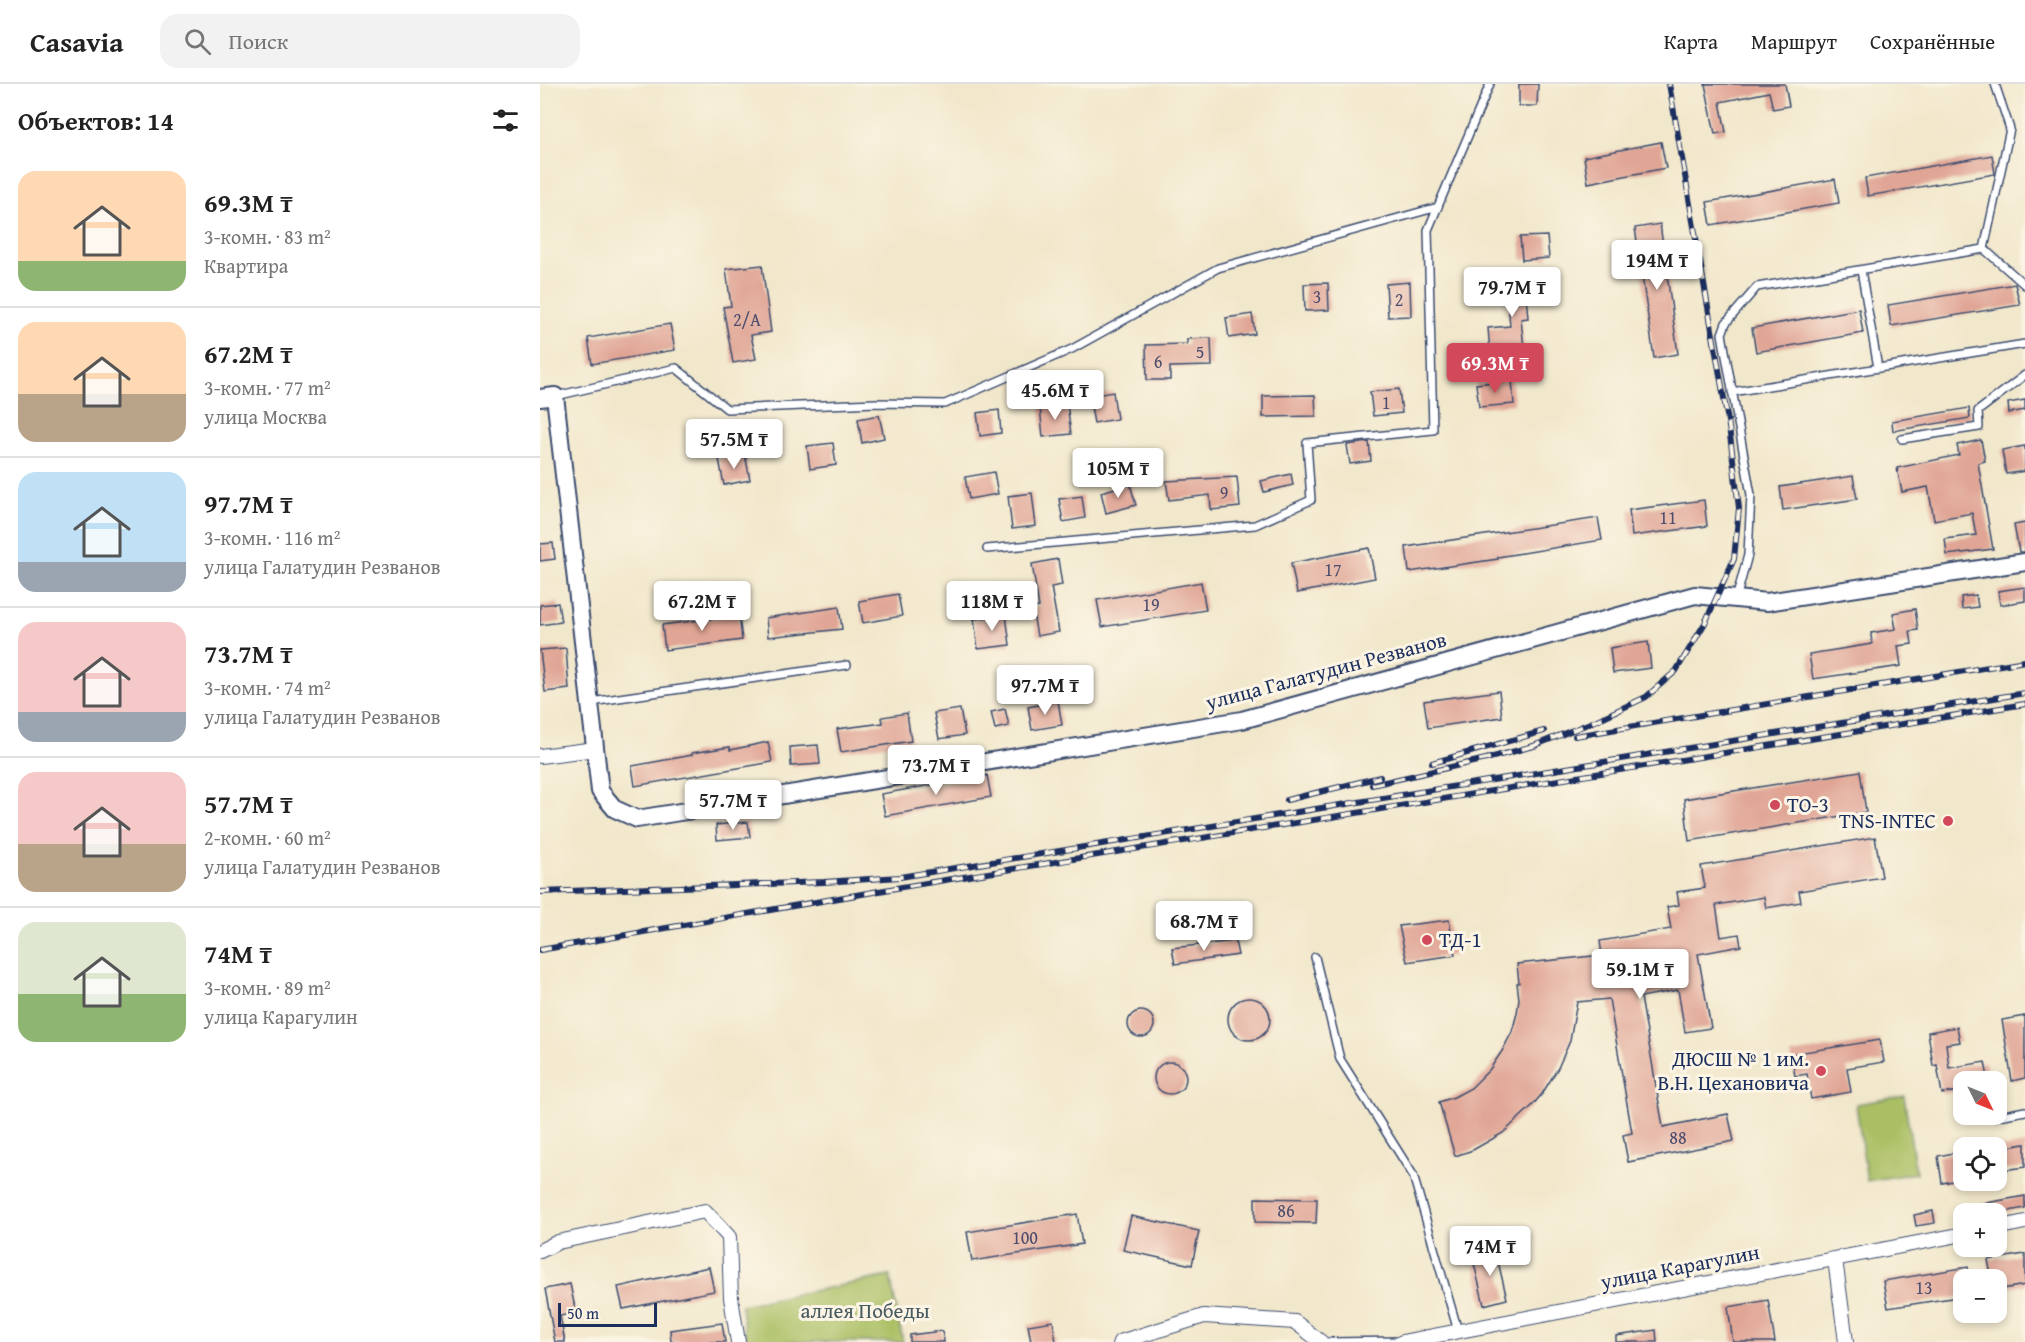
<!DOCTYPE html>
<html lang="ru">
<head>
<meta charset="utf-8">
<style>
  body { margin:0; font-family:"Gentium Book Plus",serif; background:#f2f2f2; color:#222; height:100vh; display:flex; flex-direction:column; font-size:22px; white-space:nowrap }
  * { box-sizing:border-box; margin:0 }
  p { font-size:20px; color:#767676 }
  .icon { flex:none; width:33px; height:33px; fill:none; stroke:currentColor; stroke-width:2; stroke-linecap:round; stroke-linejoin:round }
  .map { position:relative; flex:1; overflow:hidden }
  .side { display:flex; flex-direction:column; background:#fff; width:540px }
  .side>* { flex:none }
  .needle { width:39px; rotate:133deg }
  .tools { position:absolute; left:1413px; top:987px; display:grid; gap:12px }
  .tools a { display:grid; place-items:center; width:54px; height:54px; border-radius:12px; background:#fff; box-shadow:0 3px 9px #0003; font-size:30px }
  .scale { position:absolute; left:18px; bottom:15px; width:99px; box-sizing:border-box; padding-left:6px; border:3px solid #1b2f5e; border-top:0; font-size:16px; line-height:21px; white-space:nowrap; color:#1b2f5e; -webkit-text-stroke:4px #fcf5e5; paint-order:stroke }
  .price { position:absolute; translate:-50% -51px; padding:0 14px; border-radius:6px; background:#fff; color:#222; font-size:20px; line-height:39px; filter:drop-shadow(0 2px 3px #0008) }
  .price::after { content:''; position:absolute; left:50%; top:36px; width:18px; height:14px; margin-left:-9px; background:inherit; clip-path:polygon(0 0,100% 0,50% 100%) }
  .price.selected { background:#d1495b; color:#fff }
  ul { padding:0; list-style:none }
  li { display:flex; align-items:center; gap:18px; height:150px; padding:0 18px }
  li+li { border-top:2px solid #e0e0e0 }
  li span { display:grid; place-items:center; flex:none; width:168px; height:120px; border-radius:18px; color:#555 }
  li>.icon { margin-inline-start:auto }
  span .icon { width:72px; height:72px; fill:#fffc; stroke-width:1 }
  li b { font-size:26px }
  h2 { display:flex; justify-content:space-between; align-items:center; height:72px; padding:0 18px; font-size:26px }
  header { display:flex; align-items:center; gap:36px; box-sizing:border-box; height:84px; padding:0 30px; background:#fff; border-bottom:2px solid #e0e0e0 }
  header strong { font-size:28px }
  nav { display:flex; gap:33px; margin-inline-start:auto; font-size:21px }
  .search { width:420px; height:54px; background:#f2f2f2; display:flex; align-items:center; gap:15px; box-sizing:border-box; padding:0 21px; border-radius:18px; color:#767676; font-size:22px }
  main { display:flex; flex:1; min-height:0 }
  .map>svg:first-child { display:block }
  .green { fill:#aabf64; stroke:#627761; stroke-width:1.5 }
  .building { fill:#e0a595 }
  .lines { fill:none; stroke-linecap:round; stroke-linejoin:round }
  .service-casing { stroke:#3b4b6e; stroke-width:10 }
  .minor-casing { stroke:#3b4b6e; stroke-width:16 }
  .tertiary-casing { stroke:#3b4b6e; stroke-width:20 }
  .service { stroke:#fff; stroke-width:7 }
  .minor { stroke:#fff; stroke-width:14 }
  .tertiary { stroke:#fff; stroke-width:16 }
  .rail-casing { stroke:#1b2f5e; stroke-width:6 }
  .rail { stroke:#fcf5e5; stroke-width:4; stroke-dasharray:11; stroke-linecap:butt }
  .poi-dot { fill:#d1495b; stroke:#fcf5e5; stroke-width:2 }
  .labels { text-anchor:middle; stroke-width:6; stroke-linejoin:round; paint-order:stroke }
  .number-label { font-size:18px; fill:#4c4c6c }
  .street-label { font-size:21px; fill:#1b2f5e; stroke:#fcf5e5 }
  .poi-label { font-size:21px; fill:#1b2f5e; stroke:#fcf5e5; text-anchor:start }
  .park-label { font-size:21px; fill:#465a60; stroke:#fcf5e5 }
</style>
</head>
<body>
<header>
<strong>Casavia</strong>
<div class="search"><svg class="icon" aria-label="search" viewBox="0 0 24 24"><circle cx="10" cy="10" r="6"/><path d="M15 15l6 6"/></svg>Поиск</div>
<nav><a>Карта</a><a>Маршрут</a><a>Сохранённые</a></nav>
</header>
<main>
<section class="side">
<h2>Объектов: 14<svg class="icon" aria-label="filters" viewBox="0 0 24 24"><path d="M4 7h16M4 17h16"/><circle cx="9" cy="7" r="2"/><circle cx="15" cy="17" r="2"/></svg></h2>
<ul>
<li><span style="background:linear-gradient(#ffd9b3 75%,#8fb573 0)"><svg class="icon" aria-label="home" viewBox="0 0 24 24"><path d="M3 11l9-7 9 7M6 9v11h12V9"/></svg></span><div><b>69.3M ₸</b><p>3-комн. · 83 m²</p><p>Квартира</p></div></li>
<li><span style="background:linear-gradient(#ffd9b3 60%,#b9a48a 0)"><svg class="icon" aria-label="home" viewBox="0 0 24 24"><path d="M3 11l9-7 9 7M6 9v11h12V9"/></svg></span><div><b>67.2M ₸</b><p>3-комн. · 77 m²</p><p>улица Москва</p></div></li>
<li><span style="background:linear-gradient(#bfe0f5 75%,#9aa5b1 0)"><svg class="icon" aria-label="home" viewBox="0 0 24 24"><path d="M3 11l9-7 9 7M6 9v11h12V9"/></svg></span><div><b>97.7M ₸</b><p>3-комн. · 116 m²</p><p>улица Галатудин Резванов</p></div></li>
<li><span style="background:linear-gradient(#f6c9c9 75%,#9aa5b1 0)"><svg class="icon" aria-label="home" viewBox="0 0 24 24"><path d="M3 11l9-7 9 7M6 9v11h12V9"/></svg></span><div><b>73.7M ₸</b><p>3-комн. · 74 m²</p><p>улица Галатудин Резванов</p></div></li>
<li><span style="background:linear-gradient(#f6c9c9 60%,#b9a48a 0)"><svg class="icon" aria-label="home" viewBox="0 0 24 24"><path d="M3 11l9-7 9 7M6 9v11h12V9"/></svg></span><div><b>57.7M ₸</b><p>2-комн. · 60 m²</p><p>улица Галатудин Резванов</p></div></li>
<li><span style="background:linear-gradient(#dfe7d0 60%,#8fb573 0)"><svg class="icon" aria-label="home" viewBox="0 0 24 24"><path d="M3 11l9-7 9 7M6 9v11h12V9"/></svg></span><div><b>74M ₸</b><p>3-комн. · 89 m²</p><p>улица Карагулин</p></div></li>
</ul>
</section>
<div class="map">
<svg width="1485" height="1258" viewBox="0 0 1485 1258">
  <rect width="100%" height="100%" fill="#fcf5e5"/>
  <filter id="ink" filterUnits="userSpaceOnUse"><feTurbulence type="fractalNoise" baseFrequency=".0167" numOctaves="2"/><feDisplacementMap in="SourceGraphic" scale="12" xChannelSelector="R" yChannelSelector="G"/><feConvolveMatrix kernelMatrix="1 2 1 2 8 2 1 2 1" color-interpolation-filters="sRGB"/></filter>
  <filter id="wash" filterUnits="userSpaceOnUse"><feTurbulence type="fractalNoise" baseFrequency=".008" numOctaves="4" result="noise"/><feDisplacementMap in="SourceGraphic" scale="24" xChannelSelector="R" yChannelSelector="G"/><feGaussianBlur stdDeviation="1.35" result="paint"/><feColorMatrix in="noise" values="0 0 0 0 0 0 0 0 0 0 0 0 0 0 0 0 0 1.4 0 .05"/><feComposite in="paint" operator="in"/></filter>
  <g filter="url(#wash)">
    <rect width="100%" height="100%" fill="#f1e7cb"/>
    <path class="green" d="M1364,1012L1376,1089L1327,1097L1316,1020Z
      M350,1192L363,1258H206L201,1221Z"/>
    <g id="blocks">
      <path class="building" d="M979,0H998L997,22H979Z
        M1165,0H1245L1249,22L1233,25L1229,8L1180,18L1186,48L1175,50Z
        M1121,58L1126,84L1048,99L1044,73Z
        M1452,71L1455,90L1328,112L1325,94Z
        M1295,95L1299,119L1171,141L1167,118Z
        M1120,140L1138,270L1114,274L1095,144Z
        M1007,152L1009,174L982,176L980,153Z
        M222,181L231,248L211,251L216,275L193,279L183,223L191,222L186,185Z
        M984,191L988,234L981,235L984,264L950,267L948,244L970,242L966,193Z
        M870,198L871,232L848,233L846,200Z
        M788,199L789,226L765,227L764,200Z
        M1475,200L1480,221L1351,242L1348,221Z
        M1319,225L1323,249L1216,268L1212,244Z
        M712,230L715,250L689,254L686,234Z
        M130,240L135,266L52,280L48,254Z
        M671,254L672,282L630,283V296H607L606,261L647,260V255Z
        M972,296L974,320L939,323L936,300Z
        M859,305L862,329L833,332L830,308Z
        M573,308L577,335L554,339L549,312Z
        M775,311L776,332L723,333V312Z
        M1485,316V326L1469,329L1468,319Z
        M527,320L531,350L503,353L500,323Z
        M1429,324L1430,334L1353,347L1352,337Z
        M459,326L461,349L440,352L437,329Z
        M339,331L344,354L322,359L318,335Z
        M1441,356L1445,377L1438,379L1453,465L1407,471L1405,455L1436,451L1432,429L1394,436L1388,403L1362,408L1357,384L1419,371L1417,361Z
        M829,358L831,377L810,380L807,361Z
        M293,359L296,381L270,385L267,362Z
        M1485,362V387L1466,390L1462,366Z
        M205,370L210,396L184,401L179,375Z
        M454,388L458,410L429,415L425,393Z
        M751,390L753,401L724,408L721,397Z
        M1313,392L1317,415L1243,426L1240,403Z
        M697,393L700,423L671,426L670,411L629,416L626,397Z
        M590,400L596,421L566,429L561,408Z
        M492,409L496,442L472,445L468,412Z
        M542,412L545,434L523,438L519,415Z
        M1164,416L1167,442L1092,452L1089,426Z
        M1058,434L1062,456L958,473V475L869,488L866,463Z
        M1485,439V468H1479L1474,441Z
        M13,459L15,475L0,477V460Z
        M829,464L835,494L757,509L751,479Z
        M518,475L522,501L511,503L519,548L497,552L492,524L499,523L492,480Z
        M661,498L666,526L562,543L557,516Z
        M1485,503V517L1460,521L1458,507Z
        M358,510L362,532L323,539L319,517Z
        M1436,511L1438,523L1422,525L1421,513Z
        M18,519L21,538L0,541V521Z
        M299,523L302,545L228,553L226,534Z
        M1375,525L1378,546L1370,547L1372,560L1358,562L1361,582L1273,595L1269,570L1332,560L1331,549L1356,545L1353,529Z
        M199,531L202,556L125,566L122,541Z
        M466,531L470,561L438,565L434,535Z
        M1108,558L1111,584L1073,589L1070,564Z
        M26,564L29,605L5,608L0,566Z
        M959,607L962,633L888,644L884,617Z
        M518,617L522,641L492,646L488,623Z
        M420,625L425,651L399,655L394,629Z
        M465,625L469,642L455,645L451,628Z
        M367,629L371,657L301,668L297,645L343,639L342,633Z
        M228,658L232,678L95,702L92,682L152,671V669L190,663V666Z
        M278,661L280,680L251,682L250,663Z
        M1320,687L1326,728L1149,757L1144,715Z
        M447,691L451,713L345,732L341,710Z
        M208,738L210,753L177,756L176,741Z
        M1335,753L1342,793L1259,807L1261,818L1226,824L1224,813L1176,821L1181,853L1199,850L1201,862L1158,870L1171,944L1145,948L1138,906L1101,913L1123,1043L1188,1030L1194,1057L1088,1078L1083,1051L1092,1049L1069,915L1037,918L1030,957L1018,984L1002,1010L991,1023L963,1049L933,1066L915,1072L899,1018L914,1013L931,1004L950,985L962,967L972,948L977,929L979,915L977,899H979L977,880L1062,871L1060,857L1131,845L1127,823L1139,821L1137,808L1165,804L1161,782Z
        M909,836L915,871L867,878L859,842Z
        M695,857L698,871L635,880L632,864Z
        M688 935a21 21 0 1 1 42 0a21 21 0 1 1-42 0Z
        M588 940a13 13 0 1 1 26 0a13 13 0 1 1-26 0Z
        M1485,932V994L1472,997L1462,936Z
        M1417,943L1420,958L1406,960L1409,984L1445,978L1449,998H1424V1006L1402,1010L1397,981L1393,982L1388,948Z
        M1340,956L1344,978L1307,984L1311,1008L1271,1015L1267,990L1255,992L1251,970Z
        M614 994a16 16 0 1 1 32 0a16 16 0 1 1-32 0Z
        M1485,1060V1083L1456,1087V1065Z
        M1424,1067V1095L1402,1099L1398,1072Z
        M1485,1112V1124L1453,1130H1419V1124Z
        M715,1114L777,1115L776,1139L715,1138Z
        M1393,1127L1395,1139L1376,1142L1374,1131Z
        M537,1130L542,1160L432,1177L427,1148Z
        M591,1132L659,1147L652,1181L583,1166Z
        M955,1165L967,1215L944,1221L932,1171Z
        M1485,1170V1201L1456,1206V1196H1452L1448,1176Z
        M169,1183L174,1207L83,1225L78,1203Z
        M1428,1183L1430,1196H1424V1212L1348,1224L1343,1197Z
        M30,1200L36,1229L20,1232L25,1258H15L5,1205Z
        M1228,1216L1235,1258H1193L1188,1223Z
        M513,1237L516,1258H491L488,1241Z
        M182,1239L185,1258H131L130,1246Z
        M1116,1246L1117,1258H1076V1252Z
        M402,1247L404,1258H370V1251Z"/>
    </g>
  </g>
  <g filter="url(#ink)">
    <use href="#blocks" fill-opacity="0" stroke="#3b4b6e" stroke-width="1.5"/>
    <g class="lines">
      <defs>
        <path id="service" d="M1444,165L1485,201
          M1321,186L1338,284
          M1192,308L1485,260
          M16,312L136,284L187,325L336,319L405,320L532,265L678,184L898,123
          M1362,355L1439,343L1438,327L1485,291
          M447,465L715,441L771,416L767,359L893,346L888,146L950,0
          M1196,515L1208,471L1211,411L1182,250L1186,239L1217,203L1444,165L1470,45L1455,0
          M51,618L307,581
          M775,873L800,975L873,1091L918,1247
          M1454,1033L1485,1027
          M788,1258L863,1257"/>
        <path id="minor" d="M0,672L56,665
          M1456,1144L1485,1138
          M0,1167L18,1158L165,1127L189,1153L191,1214L198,1258
          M1295,1175L1306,1258
          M580,1258L664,1232L755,1238L781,1258
          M862,1258L1424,1150"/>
        <path id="tertiary" d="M0,314L15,312L60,707L75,725L97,735L702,636L1155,511L1227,518L1485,478"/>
      </defs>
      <use href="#service" class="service-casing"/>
      <use href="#minor" class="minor-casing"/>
      <use href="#tertiary" class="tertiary-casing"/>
      <use href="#service" class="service"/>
      <use href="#minor" class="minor"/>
      <use href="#tertiary" class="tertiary"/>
      <defs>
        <path id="rail" d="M1035,652L1485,577
          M991,663L1055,637L1106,613L1136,587L1165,539L1194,475L1199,424L1189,343L1129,0
          M892,679L1004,647
          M832,701L946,675L997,661
          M747,716L840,693
          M0,808L284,798L360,793L1485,609
          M0,866L362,803L1485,620"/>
      </defs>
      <use href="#rail" class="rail-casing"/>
      <use href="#rail" class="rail"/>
    </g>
  </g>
  <g class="poi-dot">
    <circle cx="1235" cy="721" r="6"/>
    <circle cx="1408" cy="737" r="6"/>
    <circle cx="887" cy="856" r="6"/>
    <circle cx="1281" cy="987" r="6"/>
  </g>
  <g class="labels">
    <g class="number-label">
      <text x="777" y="219">3</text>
      <text x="859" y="222">2</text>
      <text x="207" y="242">2/А</text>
      <text x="660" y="274">5</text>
      <text x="618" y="284">6</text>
      <text x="846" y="325">1</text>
      <text x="684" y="415">9</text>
      <text x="1128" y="440">11</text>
      <text x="793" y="492">17</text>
      <text x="611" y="527">19</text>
      <text x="1138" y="1060">88</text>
      <text x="746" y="1133">86</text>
      <text x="485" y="1160">100</text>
      <text x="1384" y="1210">13</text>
    </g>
    <g class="street-label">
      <text transform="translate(786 587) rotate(-15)" y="7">улица Галатудин Резванов</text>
      <text transform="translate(1140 1183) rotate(-11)" y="7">улица Карагулин</text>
    </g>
    <g class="poi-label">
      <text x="1247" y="728">ТО-3</text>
      <text x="1396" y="744" text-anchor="end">TNS-INTEC</text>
      <text x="899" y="863">ТД-1</text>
      <text x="1269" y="982" text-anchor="end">ДЮСШ № 1 им.<tspan x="1269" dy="24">В.Н. Цехановича</tspan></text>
    </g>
    <g class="park-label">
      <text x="325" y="1234">аллея Победы</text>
    </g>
  </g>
</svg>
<div class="tools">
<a><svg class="needle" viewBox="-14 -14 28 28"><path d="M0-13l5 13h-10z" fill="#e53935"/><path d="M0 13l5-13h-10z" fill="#767676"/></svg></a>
<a><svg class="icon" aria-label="locate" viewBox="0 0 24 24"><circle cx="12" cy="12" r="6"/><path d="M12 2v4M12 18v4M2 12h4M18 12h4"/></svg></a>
<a>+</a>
<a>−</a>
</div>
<div class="scale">50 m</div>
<b class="price" style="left:1117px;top:207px">194M ₸</b>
<b class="price" style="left:972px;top:234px">79.7M ₸</b>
<b class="price selected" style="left:955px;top:310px">69.3M ₸</b>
<b class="price" style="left:515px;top:337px">45.6M ₸</b>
<b class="price" style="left:194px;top:386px">57.5M ₸</b>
<b class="price" style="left:578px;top:415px">105M ₸</b>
<b class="price" style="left:162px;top:548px">67.2M ₸</b>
<b class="price" style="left:452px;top:548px">118M ₸</b>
<b class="price" style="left:505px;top:632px">97.7M ₸</b>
<b class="price" style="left:396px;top:712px">73.7M ₸</b>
<b class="price" style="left:193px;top:747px">57.7M ₸</b>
<b class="price" style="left:664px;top:868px">68.7M ₸</b>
<b class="price" style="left:1100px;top:916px">59.1M ₸</b>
<b class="price" style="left:950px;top:1193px">74M ₸</b>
</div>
</main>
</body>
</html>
